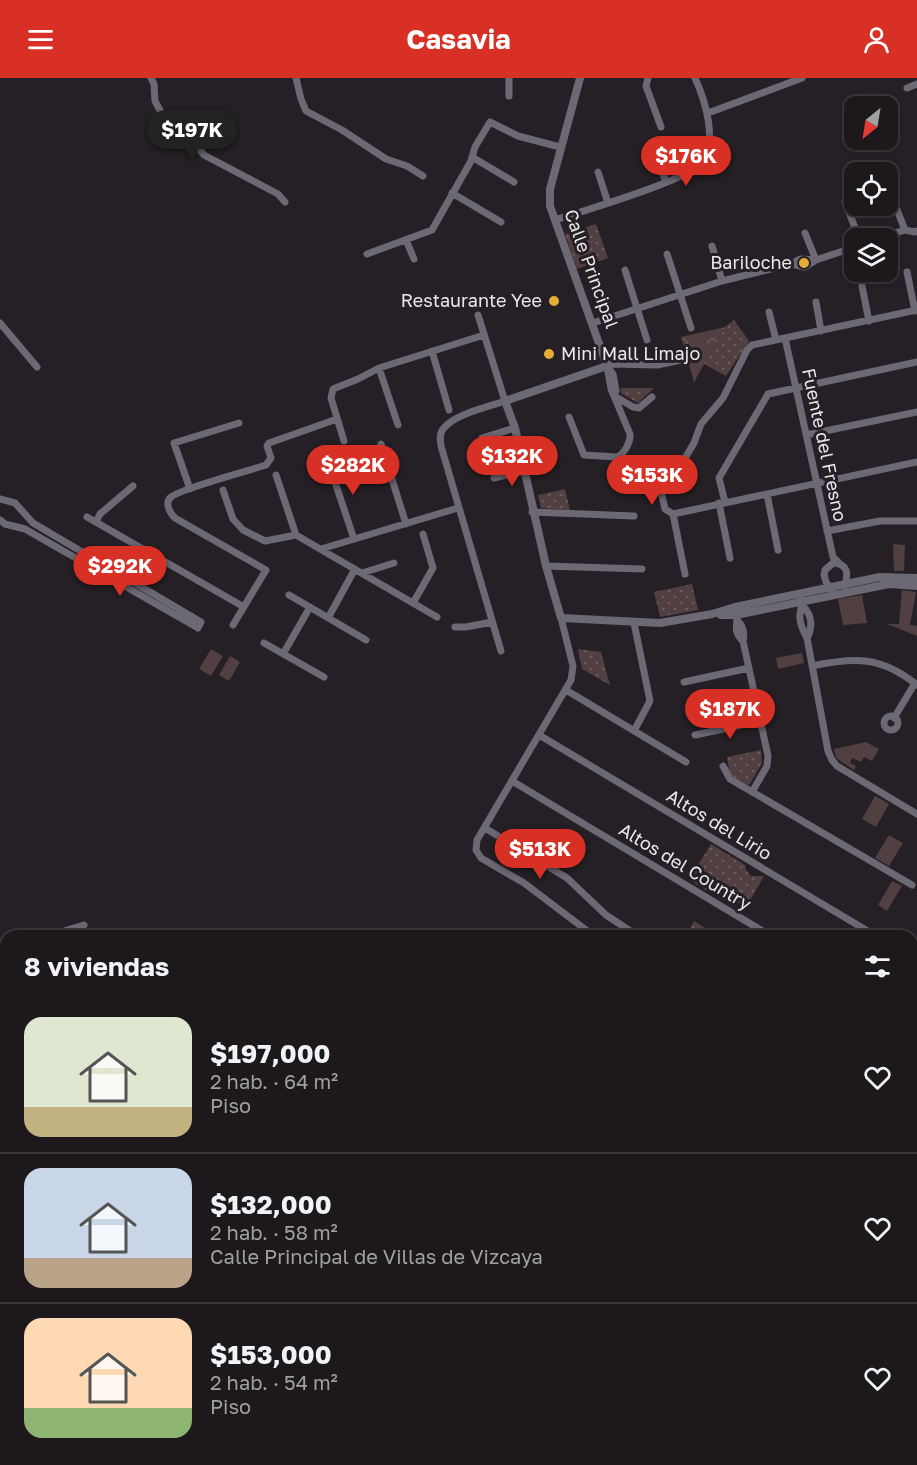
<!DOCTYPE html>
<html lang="es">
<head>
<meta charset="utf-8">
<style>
  body { margin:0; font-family:"Golos Text",sans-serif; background:#292529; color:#f1f3f6; height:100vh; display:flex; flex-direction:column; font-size:22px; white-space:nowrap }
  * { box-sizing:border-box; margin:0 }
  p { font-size:20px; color:#a0a0a3 }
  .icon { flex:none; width:33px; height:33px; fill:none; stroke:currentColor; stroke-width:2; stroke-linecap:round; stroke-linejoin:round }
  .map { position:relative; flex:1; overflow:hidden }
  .sheet { position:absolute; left:0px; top:852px; width:918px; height:536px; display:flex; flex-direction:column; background:#1c181c; border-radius:18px 18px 0 0; box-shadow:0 3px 9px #0003,0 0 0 2px #3a373b }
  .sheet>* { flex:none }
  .needle { width:39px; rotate:210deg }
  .tools { position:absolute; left:844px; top:18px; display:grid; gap:12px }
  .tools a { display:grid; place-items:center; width:54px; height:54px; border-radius:12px; background:#1c181c; box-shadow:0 3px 9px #0003,0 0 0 2px #3a373b; font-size:30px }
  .price { position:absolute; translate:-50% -51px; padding:0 14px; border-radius:21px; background:#d93025; color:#fff; font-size:20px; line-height:39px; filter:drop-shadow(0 2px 3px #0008) }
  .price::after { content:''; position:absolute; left:50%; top:36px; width:18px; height:14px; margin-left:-9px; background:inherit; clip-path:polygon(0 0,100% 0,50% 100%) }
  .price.current { background:#222; color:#fff }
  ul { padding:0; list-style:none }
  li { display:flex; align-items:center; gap:18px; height:150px; padding:0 24px }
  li+li { border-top:2px solid #3a373b }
  li span { display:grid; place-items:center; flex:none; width:168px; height:120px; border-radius:18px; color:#555 }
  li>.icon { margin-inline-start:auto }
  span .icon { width:72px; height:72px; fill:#fffc; stroke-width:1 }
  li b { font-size:26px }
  h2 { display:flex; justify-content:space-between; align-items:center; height:72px; padding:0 24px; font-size:26px }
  header { display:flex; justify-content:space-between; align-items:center; height:78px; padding:0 24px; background:#d93025; color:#fff; font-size:27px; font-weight:700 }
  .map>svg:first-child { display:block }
  .grass { fill:#523f41 }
  .forest { fill:url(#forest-crowns) }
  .park { fill:url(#park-dots) }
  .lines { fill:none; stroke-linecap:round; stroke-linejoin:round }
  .stream { stroke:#0e1126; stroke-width:1.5 }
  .river { stroke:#0e1126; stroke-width:10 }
  .minor { stroke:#6c6874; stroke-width:7 }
  .tertiary { stroke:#6c6874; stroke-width:8 }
  .motorway { stroke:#d4cbea; stroke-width:12 }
  .poi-dot { fill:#e6ac36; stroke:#252025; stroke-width:2 }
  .labels { text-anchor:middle; stroke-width:6; stroke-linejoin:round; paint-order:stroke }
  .poi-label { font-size:18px; fill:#eae7eb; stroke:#252025; text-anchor:end }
  .street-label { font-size:18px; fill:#eae7eb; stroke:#252025 }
</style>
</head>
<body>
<header><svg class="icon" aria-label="menu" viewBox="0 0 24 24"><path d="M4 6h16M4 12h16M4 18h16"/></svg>Casavia<svg class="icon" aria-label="person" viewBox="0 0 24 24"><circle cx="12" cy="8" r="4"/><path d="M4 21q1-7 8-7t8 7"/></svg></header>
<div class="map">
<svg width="917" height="1387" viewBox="0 0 917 1387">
  <defs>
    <pattern id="forest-crowns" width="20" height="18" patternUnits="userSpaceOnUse" patternTransform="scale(1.5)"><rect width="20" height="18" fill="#523f41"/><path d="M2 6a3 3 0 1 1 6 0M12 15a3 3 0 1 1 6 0" fill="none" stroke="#6b5b5d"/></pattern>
    <pattern id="park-dots" width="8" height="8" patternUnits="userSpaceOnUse" patternTransform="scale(1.5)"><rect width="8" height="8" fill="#523f41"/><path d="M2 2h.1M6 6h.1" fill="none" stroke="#6b5b5d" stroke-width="1.8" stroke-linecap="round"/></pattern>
  </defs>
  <rect width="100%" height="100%" fill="#252025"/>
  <path class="grass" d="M893,466L905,467L904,493H894Z
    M902,512L916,514L910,547L917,548V558L887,546H899Z
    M862,517L867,545L843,547L838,521Z
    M211,571L223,578L211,598L199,591Z
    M802,575L804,585L778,591L776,580Z
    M230,578L240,584L229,603L219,597Z
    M866,664L879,671L872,683L864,679L861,684L852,680L850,685L856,688L854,692L836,680L834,671Z
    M875,718L889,726L876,749L862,741Z
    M889,757L903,765L889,788L875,780Z
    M892,803L902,808L887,833L878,827Z
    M0,1288L6,1292V1382H149L164,1387H0Z"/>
  <path class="forest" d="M725,249L694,304L681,259Z
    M6,889V1066L0,1070V895Z
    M917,964V1092L912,1095V973Z"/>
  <path class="park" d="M596,146L608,180L577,191L565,156Z
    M734,242L749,263L726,298L704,286L725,249Z
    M622,310H654L638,325L622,316L620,311Z
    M565,411L570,432L541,430L538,417Z
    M692,506L698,532L660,539L654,514Z
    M578,571L601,574L610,607L582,591Z
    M761,672L762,685L750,706L747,707L730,697L727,679Z
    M711,766L745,787L746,792L751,798H764L743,834L740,832V826C736,821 731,820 725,823L689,802Z
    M694,843L718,858H686Z"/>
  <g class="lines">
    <path class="stream" d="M912,1268L917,1258
      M912,1321L917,1329
      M382,1384L383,1382"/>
    <path class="river" d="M912,1069L917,1065"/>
    <path class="minor" d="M151,0L154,6L155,23L162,36L178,46L204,77L278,116L285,124
      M296,0L301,21L306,33L342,52L386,81L407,88L423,98
      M509,0V18
      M648,0L646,8L661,49
      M907,10L917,6
      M708,35L802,0
      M652,67L666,104
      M472,79L514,104
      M598,94L608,125
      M888,109L905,152
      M452,115L501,144
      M845,124L859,160
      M555,142C580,134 691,101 702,85C718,63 705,22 695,0
      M805,155L816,182
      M880,160L905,152L915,154L917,153
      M406,162L414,181
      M712,168L722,203
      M367,176L432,152L471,83L475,69L490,44L518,58L560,69
      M667,176L691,250
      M791,186L805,189L816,182L855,169
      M625,192L647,262
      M907,194L915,233
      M862,208L869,243
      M816,224L821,253
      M769,234L776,262
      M478,237L505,323C488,329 455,336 444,350C439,355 440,362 441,368L501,573
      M0,245L37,289
      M593,245L722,203L791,186L800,181L816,182
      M785,260L833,479L839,485
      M432,273L449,332
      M607,288L614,286L657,287L681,282
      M607,288L613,296L616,313
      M379,290L398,347
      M616,319L633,329L639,330L652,319
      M569,339L584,377L617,379C624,376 631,364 630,356L611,311L607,288
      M806,357L917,334
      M482,360L515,350
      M344,363L331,320L333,311L358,301L379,290L484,257
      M381,366L406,446
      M328,383L354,461
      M681,387L694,365L701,346L723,320L747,272L752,267L917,232
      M276,397L296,457L437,539
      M494,400L524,393
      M658,400L665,431L673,436L917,384
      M190,411L174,365L239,345
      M223,412L233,441L243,452L265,463L296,457
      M767,416L778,472
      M0,421L15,425L33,445L201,544L198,550L25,451L5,446L0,442
      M725,424L719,400L768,316L917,284
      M719,425L730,480
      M532,434L634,438
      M673,436L685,496
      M87,439L244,529
      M96,444L100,436L133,408
      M827,453L880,443H917
      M321,471L458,430
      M546,488L642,491
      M362,495L394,485
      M832,512L826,504L824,497L825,492L833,485C849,486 848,496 845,508
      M289,517L366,562
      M801,521C802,527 801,530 800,536C799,544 803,553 807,560L828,673L832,682L837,688L917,736
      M413,525L433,490L423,456
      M803,528C812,537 813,549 807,560
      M328,540L355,491
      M561,540L573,588L571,602L477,762L476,772L481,780L524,805L594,858
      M737,541C736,550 735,556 743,563
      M737,542C743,548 745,555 743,563L768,678L767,688L752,714
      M634,545L650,623L634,653
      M233,547L266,492L175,440C170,435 164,425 171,419C179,411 251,392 266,387L271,380L267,368L269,365L337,341
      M455,549H466L492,544
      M264,565L324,599
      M283,576L310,529
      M812,588C855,579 881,578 917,607
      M684,604L749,590
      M566,612L686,684
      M884 645a7 7 0 1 1 14 0a7 7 0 1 1-14 0Z
      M894,640L915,605
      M539,657L876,858
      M695,657L760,643
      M723,688L730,701L912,807
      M512,703L771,858
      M485,750L567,800L606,837L638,858
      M56,858L67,852L84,847
      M0,864L6,865
      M912,879L917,882
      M912,942L917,945
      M46,1382L59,1387"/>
    <path class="tertiary" d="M580,0L550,111V128L607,288L505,323L515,350L546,488L561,540L660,545L712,536L735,529L880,499L917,500
      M721,537H736L889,506L917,508"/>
    <path class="motorway" d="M912,1167L917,1163
      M912,1197L917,1192
      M0,1265L6,1269
      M0,1278L6,1282
      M164,1382L176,1387
      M193,1382L207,1387
      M474,1387L491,1382
      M513,1387L526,1382"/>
  </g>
  <g class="poi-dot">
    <circle cx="804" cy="185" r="6"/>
    <circle cx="554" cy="223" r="6"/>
    <circle cx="549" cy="276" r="6"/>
  </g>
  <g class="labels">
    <g class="poi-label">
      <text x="792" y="191">Bariloche</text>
      <text x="542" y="229">Restaurante Yee</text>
      <text x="561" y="282" text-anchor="start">Mini Mall Limajo</text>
    </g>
    <g class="street-label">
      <text transform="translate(591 191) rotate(70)" y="6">Calle Principal</text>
      <text transform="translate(824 367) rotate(78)" y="6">Fuente del Fresno</text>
      <text transform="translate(719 747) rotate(31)" y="6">Altos del Lirio</text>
      <text transform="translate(685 789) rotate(31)" y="6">Altos del Country</text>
    </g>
  </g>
</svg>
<div class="tools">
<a><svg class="needle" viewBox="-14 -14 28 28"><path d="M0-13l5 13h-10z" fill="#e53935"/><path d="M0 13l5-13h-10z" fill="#a0a0a3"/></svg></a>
<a><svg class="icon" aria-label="locate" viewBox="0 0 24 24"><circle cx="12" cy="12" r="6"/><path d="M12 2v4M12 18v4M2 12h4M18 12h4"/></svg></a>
<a><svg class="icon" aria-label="layers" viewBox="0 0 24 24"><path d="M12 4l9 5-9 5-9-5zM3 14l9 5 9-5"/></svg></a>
</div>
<b class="price current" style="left:192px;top:83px">$197K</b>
<b class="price" style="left:686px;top:109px">$176K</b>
<b class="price" style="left:512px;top:409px">$132K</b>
<b class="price" style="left:353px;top:418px">$282K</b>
<b class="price" style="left:652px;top:428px">$153K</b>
<b class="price" style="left:120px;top:519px">$292K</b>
<b class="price" style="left:730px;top:662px">$187K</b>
<b class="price" style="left:540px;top:802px">$513K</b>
<section class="sheet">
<h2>8 viviendas<svg class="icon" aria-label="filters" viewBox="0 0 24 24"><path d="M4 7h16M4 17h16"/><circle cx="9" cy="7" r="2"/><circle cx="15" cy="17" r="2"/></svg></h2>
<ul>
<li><span style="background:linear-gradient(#dfe7d0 75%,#c2b280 0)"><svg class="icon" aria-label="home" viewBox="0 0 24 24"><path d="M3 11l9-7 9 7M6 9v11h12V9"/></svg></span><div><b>$197,000</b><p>2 hab. · 64 m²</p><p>Piso</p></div><svg class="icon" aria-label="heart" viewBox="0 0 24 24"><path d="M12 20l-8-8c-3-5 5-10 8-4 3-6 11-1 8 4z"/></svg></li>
<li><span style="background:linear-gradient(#c9d6e8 75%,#b9a48a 0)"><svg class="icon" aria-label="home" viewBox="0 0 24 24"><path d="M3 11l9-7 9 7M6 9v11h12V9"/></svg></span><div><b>$132,000</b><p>2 hab. · 58 m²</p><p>Calle Principal de Villas de Vizcaya</p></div><svg class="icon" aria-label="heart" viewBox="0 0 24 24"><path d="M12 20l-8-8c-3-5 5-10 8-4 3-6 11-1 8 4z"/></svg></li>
<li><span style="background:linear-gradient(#ffd9b3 75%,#8fb573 0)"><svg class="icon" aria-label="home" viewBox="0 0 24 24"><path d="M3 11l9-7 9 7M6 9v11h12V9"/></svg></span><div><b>$153,000</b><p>2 hab. · 54 m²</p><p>Piso</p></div><svg class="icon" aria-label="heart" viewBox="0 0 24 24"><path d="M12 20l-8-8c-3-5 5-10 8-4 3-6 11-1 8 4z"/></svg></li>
</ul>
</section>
</div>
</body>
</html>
